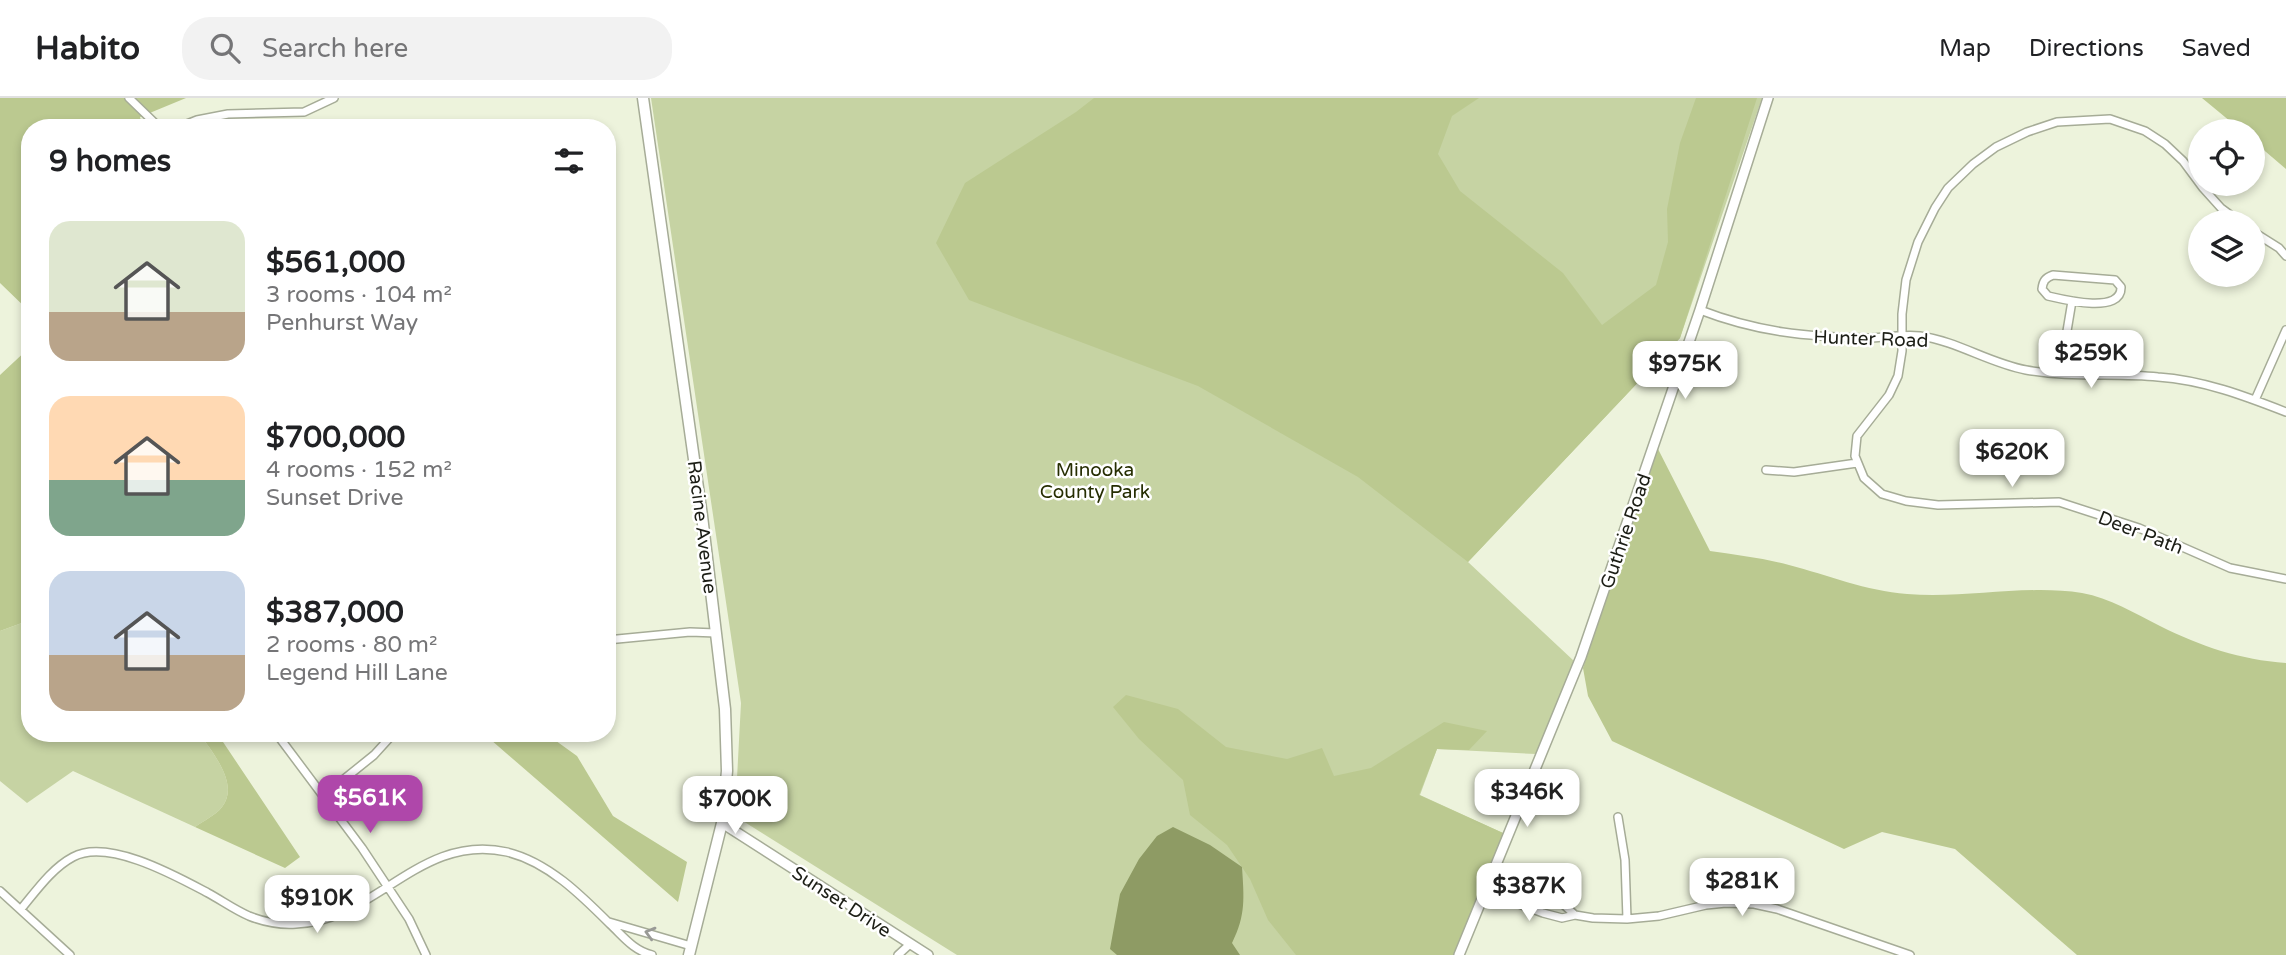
<!DOCTYPE html>
<html lang="en">
<head>
<meta charset="utf-8">
<style>
  body { margin:0; font-family:"Varela Round",sans-serif; background:#f2f2f2; color:#202124; height:100vh; display:flex; flex-direction:column; font-size:26px; white-space:nowrap }
  * { box-sizing:border-box; margin:0 }
  p { font-size:23px; color:#757577 }
  .icon { flex:none; width:38px; height:38px; fill:none; stroke:currentColor; stroke-width:2; stroke-linecap:round; stroke-linejoin:round }
  .map { position:relative; flex:1; overflow:hidden }
  .drawer { position:absolute; left:21px; top:21px; width:595px; height:623px; display:flex; flex-direction:column; background:#fff; border-radius:28px; box-shadow:0 4px 10px #0003 }
  .drawer>* { flex:none }
  .buttons { position:absolute; left:2188px; top:21px; display:grid; gap:14px }
  .buttons a { display:grid; place-items:center; width:77px; height:77px; border-radius:50%; background:#fff; box-shadow:0 4px 10px #0003; font-size:35px }
  .price { position:absolute; translate:-50% -60px; padding:0 16px; border-radius:14px; background:#fff; color:#222; font-size:23px; line-height:46px; filter:drop-shadow(0 2px 4px #0008) }
  .price::after { content:''; position:absolute; left:50%; top:42px; width:21px; height:16px; margin-left:-10px; background:inherit; clip-path:polygon(0 0,100% 0,50% 100%) }
  .price.active { background:#af47aa; color:#fff }
  ul { padding:0; list-style:none }
  li { display:flex; align-items:center; gap:21px; height:175px; padding:0 28px }
  li span { display:grid; place-items:center; flex:none; width:196px; height:140px; border-radius:21px; color:#555 }
  li>.icon { margin-inline-start:auto }
  span .icon { width:84px; height:84px; fill:#fffc; stroke-width:1 }
  li b { font-size:30px }
  h2 { display:flex; justify-content:space-between; align-items:center; height:84px; padding:0 28px; font-size:30px }
  header { display:flex; align-items:center; gap:42px; box-sizing:border-box; height:98px; padding:0 35px; background:#fff; border-bottom:2px solid #e0e0e0 }
  header strong { font-size:33px }
  nav { display:flex; gap:38px; margin-inline-start:auto; font-size:24px }
  .search { width:490px; height:63px; background:#f2f2f2; display:flex; align-items:center; gap:18px; box-sizing:border-box; padding:0 24px; border-radius:28px; color:#757577; font-size:26px }
  .map>svg:first-child { display:block }
  .green { fill:#c6d3a3 }
  .forest { fill:#bbc990 }
  .water { fill:#8e9b64 }
  .lines { fill:none; stroke-linecap:round; stroke-linejoin:round }
  .minor-casing { stroke:#a6ac97; stroke-width:10 }
  .tertiary-casing { stroke:#a6ac97; stroke-width:12 }
  .secondary-casing { stroke:#a6ac97; stroke-width:13 }
  .minor { stroke:#fff; stroke-width:7 }
  .tertiary { stroke:#fff; stroke-width:9 }
  .secondary { stroke:#fff; stroke-width:10 }
  .oneway { stroke:#999a96 }
  .labels { text-anchor:middle; stroke-width:5; stroke-linejoin:round; paint-order:stroke }
  .street-label { font-size:19px; fill:#1c1e16; stroke:#fff }
  .park-label { font-size:19px; fill:#262e02; stroke:#fff }
</style>
</head>
<body>
<header>
<strong>Habito</strong>
<div class="search"><svg class="icon" aria-label="search" viewBox="0 0 24 24"><circle cx="10" cy="10" r="6"/><path d="M15 15l6 6"/></svg>Search here</div>
<nav><a>Map</a><a>Directions</a><a>Saved</a></nav>
</header>
<div class="map">
<svg width="2286" height="857" viewBox="0 0 2286 857">
  <rect width="100%" height="100%" fill="#edf3dc"/>
  <path class="green" d="M651,0H1762L1680,240L1468,464L1574,563L1536,656L1437,651L1420,697L1503,735L1454,857H957L735,718L741,605Z
    M30,522V635H199C212,654 240,686 222,709C216,717 203,723 195,729L73,673L27,705L0,683V533Z"/>
  <path class="forest" d="M0,0H186L140,19L143,30H30V214L0,185Z
    M1094,0H1479L1452,18L1438,56L1460,93L1563,175L1602,227L1656,187L1668,144L1667,111L1680,45L1696,0H1757L1680,240L1468,464L1358,379L1198,288L969,202L936,145L965,85L1076,14Z
    M2202,0H2286V71L2252,42V33H2242Z
    M30,249V522L0,533V277Z
    M1658,351L1710,453C1737,457 1763,460 1789,467C1828,477 1866,493 1907,496C1964,501 2026,486 2082,495C2110,500 2134,515 2160,528C2200,548 2241,562 2286,565V857H2077L1955,751L1882,734L1844,751L1612,643L1588,598L1583,570Z
    M1126,597L1178,611L1226,649L1287,661L1322,650L1334,678L1371,670L1444,624L1487,633L1469,652L1437,651L1419,697L1503,735L1454,857H1296L1268,822L1250,781L1227,747L1190,717L1183,682L1139,641L1113,609Z
    M199,635H217L300,759L285,770L195,729C203,723 216,717 222,709C240,686 212,654 199,635Z
    M483,635H545L577,658L613,718L687,764L678,804Z"/>
  <path class="water" d="M1173,729L1210,747L1242,769C1244,800 1246,817 1232,845L1240,857H1117L1110,851L1120,796L1139,761L1157,738Z"/>
  <g class="lines">
    <defs>
      <path id="minor" d="M129,0L160,30
        M177,30L197,22L228,16L304,14L334,0
        M2240,124L2221,110L2203,90L2183,63L2165,46L2145,33L2110,21L2057,24L2027,34L1996,49L1973,66L1948,90L1935,110L1918,144L1906,182L1902,216V253L1898,278L1889,297L1857,338L1855,358L1864,380L1882,396L1906,403L1938,407L2059,404L2139,430L2230,470L2286,481
        M2252,133L2279,150L2286,158
        M2053,177L2115,182L2121,189C2122,216 2065,202 2048,198L2042,191C2043,183 2045,180 2053,177Z
        M1700,212C1757,234 1807,239 1867,240C1884,240 1902,236 1920,238C1957,243 1989,265 2026,272C2070,280 2114,275 2158,279C2203,282 2245,298 2286,314
        M2060,275L2072,203
        M2255,302L2286,232
        M1766,372L1794,374L1857,365
        M607,542L690,534L716,535
        M276,635L362,750L409,821L426,857
        M323,698L374,657L394,635
        M1618,719L1625,762L1627,821
        M1492,777L1563,806L1575,817
        M0,793L70,857
        M1485,793L1543,815L1562,820L1575,817L1593,820L1627,821L1659,818L1706,807L1726,805L1754,806L1777,811L1910,857
        M21,811C36,793 52,770 73,759C108,740 176,778 208,795C221,802 235,812 249,818C264,824 281,827 296,826C374,824 421,734 507,754C548,764 581,797 610,826C624,839 633,852 652,857
        M609,824L691,848
        M898,857L910,846"/>
      <path id="tertiary" d="M722,725L928,857
        M1459,857L1581,559L1700,212L1768,0"/>
      <path id="secondary" d="M643,0L702,418L725,611L727,673L722,725L689,857"/>
    </defs>
    <use href="#minor" class="minor-casing"/>
    <use href="#tertiary" class="tertiary-casing"/>
    <use href="#secondary" class="secondary-casing"/>
    <use href="#minor" class="minor"/>
    <use href="#tertiary" class="tertiary"/>
    <use href="#secondary" class="secondary"/>
  </g>
  <defs><path id="oneway-chevron" d="M-2-3.5L2.5 0L-2 3.5" fill="none" stroke-width="1.6" stroke-linecap="round" stroke-linejoin="round" transform="scale(1.75)"/></defs>
  <use class="oneway" href="#oneway-chevron" transform="translate(650 835) rotate(-164)"/>
  <g class="labels">
    <g class="street-label">
      <text transform="translate(1871 240) rotate(2)" y="7">Hunter Road</text>
      <text transform="translate(703 429) rotate(83)" y="7">Racine Avenue</text>
      <text transform="translate(1625 433) rotate(-71)" y="7">Guthrie Road</text>
      <text transform="translate(2141 434) rotate(21)" y="7">Deer Path</text>
      <text transform="translate(842 803) rotate(33)" y="7">Sunset Drive</text>
    </g>
    <g class="park-label">
      <text x="1095" y="378">Minooka<tspan x="1095" dy="22">County Park</tspan></text>
    </g>
  </g>
</svg>
<div class="buttons">
<a><svg class="icon" aria-label="locate" viewBox="0 0 24 24"><circle cx="12" cy="12" r="6"/><path d="M12 2v4M12 18v4M2 12h4M18 12h4"/></svg></a>
<a><svg class="icon" aria-label="layers" viewBox="0 0 24 24"><path d="M12 4l9 5-9 5-9-5zM3 14l9 5 9-5"/></svg></a>
</div>
<b class="price" style="left:2091px;top:292px">$259K</b>
<b class="price" style="left:1685px;top:303px">$975K</b>
<b class="price" style="left:2012px;top:391px">$620K</b>
<b class="price" style="left:1527px;top:731px">$346K</b>
<b class="price active" style="left:370px;top:737px">$561K</b>
<b class="price" style="left:735px;top:738px">$700K</b>
<b class="price" style="left:1742px;top:820px">$281K</b>
<b class="price" style="left:1529px;top:825px">$387K</b>
<b class="price" style="left:317px;top:837px">$910K</b>
<section class="drawer">
<h2>9 homes<svg class="icon" aria-label="filters" viewBox="0 0 24 24"><path d="M4 7h16M4 17h16"/><circle cx="9" cy="7" r="2"/><circle cx="15" cy="17" r="2"/></svg></h2>
<ul>
<li><span style="background:linear-gradient(#dfe7d0 65%,#b9a48a 0)"><svg class="icon" aria-label="home" viewBox="0 0 24 24"><path d="M3 11l9-7 9 7M6 9v11h12V9"/></svg></span><div><b>$561,000</b><p>3 rooms · 104 m²</p><p>Penhurst Way</p></div></li>
<li><span style="background:linear-gradient(#ffd9b3 60%,#7fa58c 0)"><svg class="icon" aria-label="home" viewBox="0 0 24 24"><path d="M3 11l9-7 9 7M6 9v11h12V9"/></svg></span><div><b>$700,000</b><p>4 rooms · 152 m²</p><p>Sunset Drive</p></div></li>
<li><span style="background:linear-gradient(#c9d6e8 60%,#b9a48a 0)"><svg class="icon" aria-label="home" viewBox="0 0 24 24"><path d="M3 11l9-7 9 7M6 9v11h12V9"/></svg></span><div><b>$387,000</b><p>2 rooms · 80 m²</p><p>Legend Hill Lane</p></div></li>
</ul>
</section>
</div>
</body>
</html>
